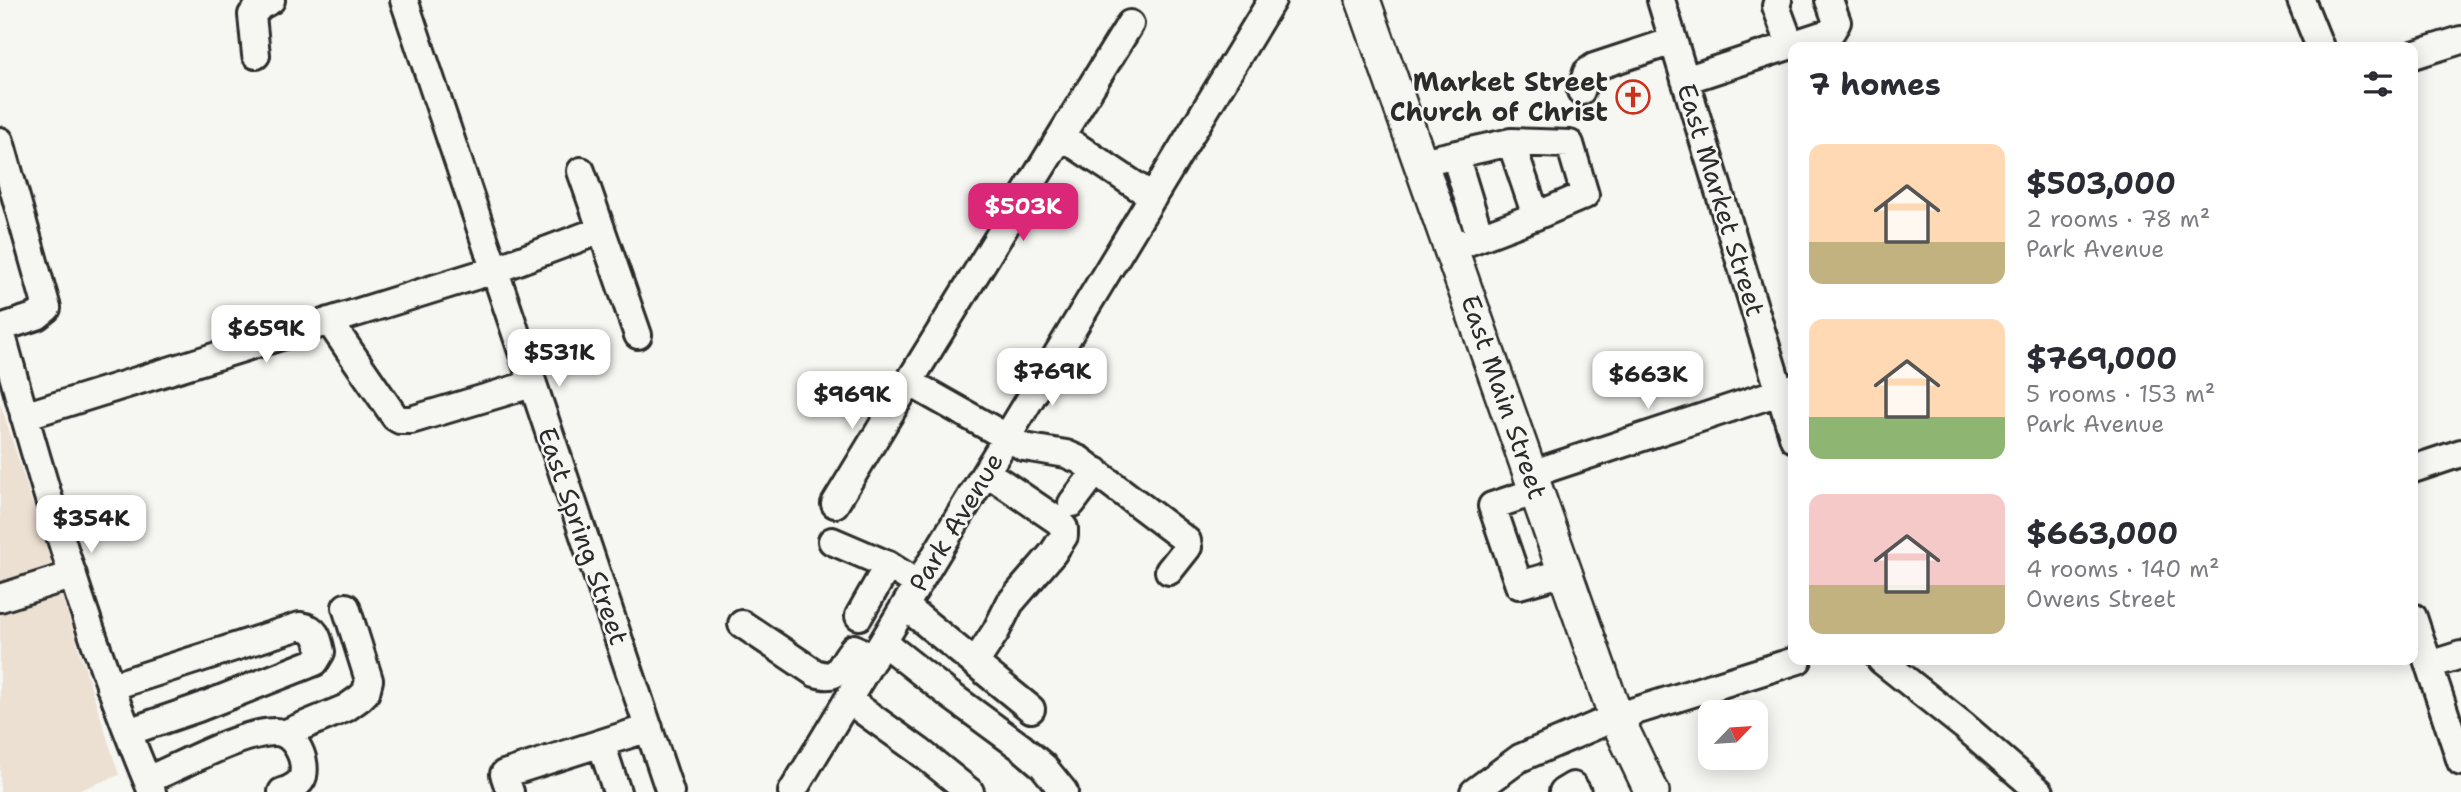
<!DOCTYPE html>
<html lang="en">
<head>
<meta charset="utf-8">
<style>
  body { margin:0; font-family:"Shantell Sans",sans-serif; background:#f7f7f7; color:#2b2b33; height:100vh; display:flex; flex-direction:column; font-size:26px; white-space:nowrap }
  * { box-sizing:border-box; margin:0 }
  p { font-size:23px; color:#7c7c81 }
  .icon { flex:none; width:38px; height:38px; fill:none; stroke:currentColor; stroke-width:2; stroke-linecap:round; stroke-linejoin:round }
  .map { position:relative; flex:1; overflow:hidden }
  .drawer { position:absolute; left:1788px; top:42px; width:630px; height:623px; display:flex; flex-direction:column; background:#fff; border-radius:14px; box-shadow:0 4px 18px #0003 }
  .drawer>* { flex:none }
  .needle { width:46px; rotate:65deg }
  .controls { position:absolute; left:1698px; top:700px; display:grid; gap:14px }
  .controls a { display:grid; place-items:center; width:70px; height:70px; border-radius:14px; background:#fff; box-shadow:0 4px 18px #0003; font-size:35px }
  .price { position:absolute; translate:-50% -60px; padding:0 16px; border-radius:14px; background:#fff; color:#222; font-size:23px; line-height:46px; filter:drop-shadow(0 2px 4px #0008) }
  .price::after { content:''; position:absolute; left:50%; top:42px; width:21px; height:16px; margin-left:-10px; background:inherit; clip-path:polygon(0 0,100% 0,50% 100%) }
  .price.on { background:#db2777; color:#fff }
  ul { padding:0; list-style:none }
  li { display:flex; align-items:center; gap:21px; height:175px; padding:0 21px }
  li span { display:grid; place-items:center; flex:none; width:196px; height:140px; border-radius:14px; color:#555 }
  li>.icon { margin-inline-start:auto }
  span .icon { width:84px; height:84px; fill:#fffc; stroke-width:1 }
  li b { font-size:30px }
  h2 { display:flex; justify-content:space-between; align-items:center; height:84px; padding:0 21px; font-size:30px }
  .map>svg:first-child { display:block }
  .built { fill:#ece0d2 }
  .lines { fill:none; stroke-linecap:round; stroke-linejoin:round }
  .minor-casing { stroke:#2b2b2b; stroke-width:32 }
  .major-casing { stroke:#2b2b2b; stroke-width:38 }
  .minor { stroke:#f6f6f2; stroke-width:26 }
  .major { stroke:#f6f6f2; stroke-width:33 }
  .labels { text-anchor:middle; stroke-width:5; stroke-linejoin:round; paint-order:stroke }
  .poi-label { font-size:26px; font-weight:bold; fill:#2b2b2b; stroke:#f6f6f2; text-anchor:end }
  .street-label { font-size:26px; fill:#2b2b2b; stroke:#f6f6f2 }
</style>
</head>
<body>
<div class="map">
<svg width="2461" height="792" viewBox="0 0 2461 792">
  <rect width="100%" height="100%" fill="#f6f6f2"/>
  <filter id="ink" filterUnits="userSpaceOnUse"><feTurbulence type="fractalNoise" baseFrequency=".0143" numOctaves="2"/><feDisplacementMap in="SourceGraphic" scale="14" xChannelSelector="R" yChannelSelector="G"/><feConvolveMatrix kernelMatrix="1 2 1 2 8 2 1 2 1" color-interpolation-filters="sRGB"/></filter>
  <g filter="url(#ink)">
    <path class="built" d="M0,402L119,775L75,792H0Z"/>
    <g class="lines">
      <defs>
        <path id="minor" d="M404,0L670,792
          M1661,0L1794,439
          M1778,0L1776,6L1790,44
          M2301,0L2320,47
          M1130,24L909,382L1024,447L1066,454L1080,460L1187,541L1188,547L1169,571
          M256,55L252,15L260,6L271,0
          M2413,55L2461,40
          M1685,80L1831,32L1837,22L1829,0
          M1581,91L1587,72L1594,67L1673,41
          M1061,136L1153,197
          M0,141L47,308L37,316L0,328
          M1511,142L1570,144L1585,195L1536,216
          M1455,155L1480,237
          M1421,162L1511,142L1536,216L1452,248
          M581,171L638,335
          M329,321L395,417L400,420H411L532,384
          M0,328C43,485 89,642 152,792
          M24,416L494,270L601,230
          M2413,469L2461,453
          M1531,474L1794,387
          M1537,491L1492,506L1519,585L1565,572
          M1072,503L1096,471
          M835,504L909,382
          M832,541L888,565L918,584
          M0,598L73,575
          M905,606L1031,709
          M859,616L888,565
          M2413,617L2461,762
          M742,624L815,673C842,682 839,663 854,648L873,659
          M883,642L950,695L1022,748L1043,766L1064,792
          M1881,660L1964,726L2040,792
          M975,663L996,631L1010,603L1053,553L1064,536V528L1058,521L986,472
          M2429,665L2461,655
          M110,687L300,626C316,628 318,637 321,652L315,662L198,708L128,732
          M848,700L919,751L970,792
          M286,733L346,708L360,698L366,692L369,680L346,607
          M601,743L617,792
          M147,780C181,766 239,733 274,732C293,731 307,757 303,776C301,784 289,790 282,792
          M510,792L504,774L649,728
          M792,792L1272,0
          M1474,792L1520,758L1616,717L1798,660
          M1563,792L1573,786L1577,792"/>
        <path id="major" d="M1363,0L1616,717L1652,792"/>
      </defs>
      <use href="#minor" class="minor-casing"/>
      <use href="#major" class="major-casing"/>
      <use href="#minor" class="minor"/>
      <use href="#major" class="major"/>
    </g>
  </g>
  <defs>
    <symbol id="church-ring" viewBox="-11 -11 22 22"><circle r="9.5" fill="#f6f6f2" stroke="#c8321e" stroke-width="1.5"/><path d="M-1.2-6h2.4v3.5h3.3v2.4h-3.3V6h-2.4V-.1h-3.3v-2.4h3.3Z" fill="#c8321e"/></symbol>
  </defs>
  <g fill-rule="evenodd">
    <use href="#church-ring" x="1614" y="78" width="38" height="38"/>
  </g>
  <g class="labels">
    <g class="poi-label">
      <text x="1608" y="91">Market Street<tspan x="1608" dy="30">Church of Christ</tspan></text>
    </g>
    <g class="street-label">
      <text transform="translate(1721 200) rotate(73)" y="9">East Market Street</text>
      <text transform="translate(1504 397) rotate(71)" y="9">East Main Street</text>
      <text transform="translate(956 522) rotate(-59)" y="9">Park Avenue</text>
      <text transform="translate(583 536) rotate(71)" y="9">East Spring Street</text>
    </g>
  </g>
</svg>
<div class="controls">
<a><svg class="needle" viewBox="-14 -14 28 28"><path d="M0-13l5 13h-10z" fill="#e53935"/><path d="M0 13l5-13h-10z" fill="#7c7c81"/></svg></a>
</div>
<b class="price on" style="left:1023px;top:243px">$503K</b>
<b class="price" style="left:266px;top:365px">$659K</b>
<b class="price" style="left:559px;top:389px">$531K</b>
<b class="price" style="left:1052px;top:408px">$769K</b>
<b class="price" style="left:1648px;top:411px">$663K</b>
<b class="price" style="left:852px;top:431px">$969K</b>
<b class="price" style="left:91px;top:555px">$354K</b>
<section class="drawer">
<h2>7 homes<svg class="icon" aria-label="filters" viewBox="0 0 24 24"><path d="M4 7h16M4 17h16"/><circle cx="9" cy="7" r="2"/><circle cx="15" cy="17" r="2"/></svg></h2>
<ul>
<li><span style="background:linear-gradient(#ffd9b3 70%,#c2b280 0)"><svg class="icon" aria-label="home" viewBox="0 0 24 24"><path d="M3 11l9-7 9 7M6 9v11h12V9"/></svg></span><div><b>$503,000</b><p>2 rooms · 78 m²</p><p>Park Avenue</p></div></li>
<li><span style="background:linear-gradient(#ffd9b3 70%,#8fb573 0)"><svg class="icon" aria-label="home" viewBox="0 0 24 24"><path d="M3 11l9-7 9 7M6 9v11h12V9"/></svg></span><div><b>$769,000</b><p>5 rooms · 153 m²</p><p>Park Avenue</p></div></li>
<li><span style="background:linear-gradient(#f6c9c9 65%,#c2b280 0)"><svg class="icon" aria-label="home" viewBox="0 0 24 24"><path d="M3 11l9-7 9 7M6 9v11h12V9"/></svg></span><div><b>$663,000</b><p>4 rooms · 140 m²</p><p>Owens Street</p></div></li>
</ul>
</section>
</div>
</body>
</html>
